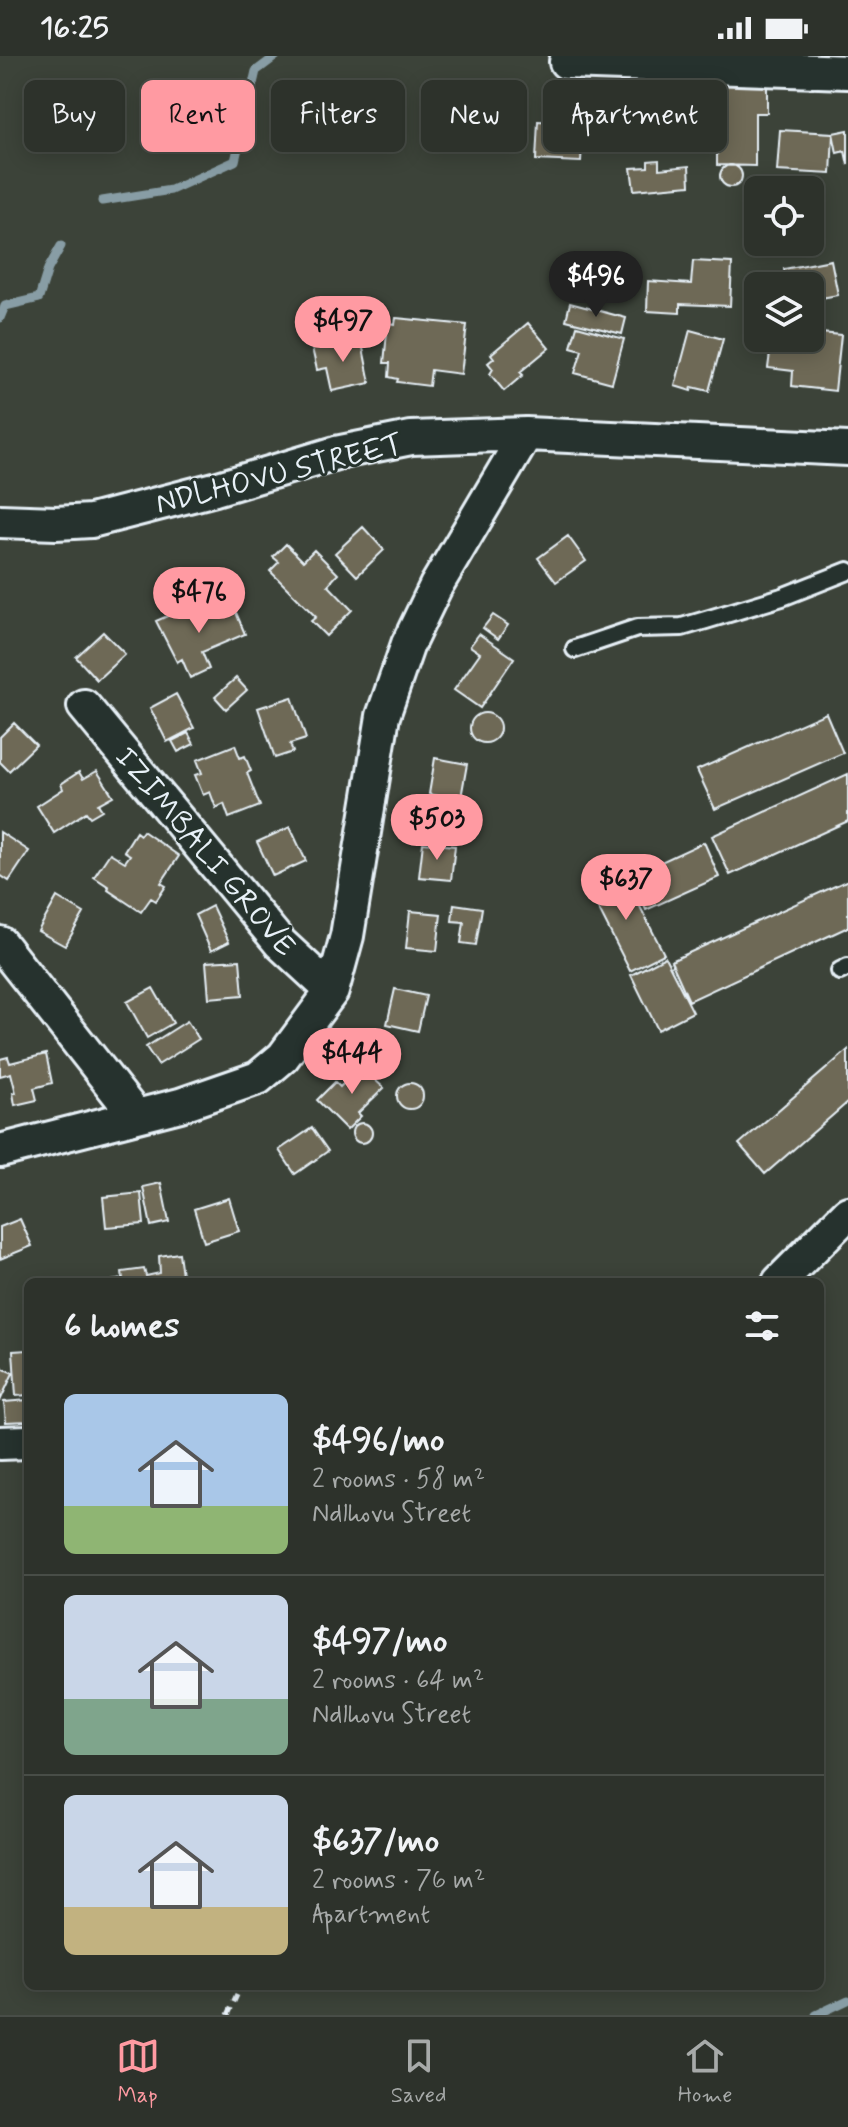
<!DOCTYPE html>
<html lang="en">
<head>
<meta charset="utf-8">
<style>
  body { margin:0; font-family:Mynerve,sans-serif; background:#393e37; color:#f1f3f6; height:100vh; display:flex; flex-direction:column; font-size:30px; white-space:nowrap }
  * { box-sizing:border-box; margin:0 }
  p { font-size:26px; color:#a7aaa9 }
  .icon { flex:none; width:44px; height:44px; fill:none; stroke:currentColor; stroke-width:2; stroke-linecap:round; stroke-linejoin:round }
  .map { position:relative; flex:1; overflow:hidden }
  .panel { position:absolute; left:24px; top:1222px; width:800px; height:712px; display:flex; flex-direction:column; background:#2d322b; border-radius:12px; box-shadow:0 4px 20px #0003,0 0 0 2px #484d47 }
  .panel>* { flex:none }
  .top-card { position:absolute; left:24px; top:24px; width:800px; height:72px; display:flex; gap:16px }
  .fabs { position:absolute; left:744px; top:120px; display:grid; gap:16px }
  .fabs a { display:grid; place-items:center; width:80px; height:80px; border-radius:12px; background:#2d322b; box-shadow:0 4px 20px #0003,0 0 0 2px #484d47; font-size:40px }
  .price { position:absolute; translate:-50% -68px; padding:0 18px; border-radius:28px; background:#ff9aa2; color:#111; font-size:26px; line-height:52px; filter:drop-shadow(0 2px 4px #0008) }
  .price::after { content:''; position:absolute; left:50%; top:48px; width:24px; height:18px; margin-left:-12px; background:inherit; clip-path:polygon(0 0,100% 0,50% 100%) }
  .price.on { background:#222; color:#fff }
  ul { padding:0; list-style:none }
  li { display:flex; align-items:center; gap:24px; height:200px; padding:0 40px }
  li+li { border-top:2px solid #484d47 }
  li span { display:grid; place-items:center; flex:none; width:224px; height:160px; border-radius:12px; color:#555 }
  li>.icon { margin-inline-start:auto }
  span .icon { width:96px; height:96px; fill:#fffc; stroke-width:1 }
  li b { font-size:34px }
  h2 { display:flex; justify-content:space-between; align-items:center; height:96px; padding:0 40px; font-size:34px }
  .tag { padding:0 28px; border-radius:12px; background:#2d322b; box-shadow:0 4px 20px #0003,0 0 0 2px #484d47; font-size:28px; line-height:72px }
  .tag.on { background:#ff9aa2; color:#111 }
  .status { display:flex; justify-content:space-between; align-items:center; height:56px; padding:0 40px; background:#2d322b; direction:ltr }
  .status svg { height:22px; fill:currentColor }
  .dock { display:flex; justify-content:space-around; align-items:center; height:112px; border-top:2px solid #484d47; background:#2d322b; font-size:22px; color:#a7aaa9 }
  .dock a { display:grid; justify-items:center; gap:4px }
  .dock .on { color:#ff9aa2 }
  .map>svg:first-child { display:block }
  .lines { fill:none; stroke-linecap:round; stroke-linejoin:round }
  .stream { stroke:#889da5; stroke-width:9 }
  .building { fill:#6e6956; stroke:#e8f1f8; stroke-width:2 }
  .lane-casing { stroke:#e8f1f8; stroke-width:22 }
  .street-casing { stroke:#e8f1f8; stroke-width:38 }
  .path { stroke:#e8f1f8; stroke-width:5; stroke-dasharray:8 6; stroke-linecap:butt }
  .lane { stroke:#26332d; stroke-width:16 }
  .street { stroke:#26332d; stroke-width:32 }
  .labels { text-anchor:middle; stroke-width:6; stroke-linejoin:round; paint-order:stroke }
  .street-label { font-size:30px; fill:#e8f1f8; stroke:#26332d }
</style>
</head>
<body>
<div class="status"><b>16:25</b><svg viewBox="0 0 49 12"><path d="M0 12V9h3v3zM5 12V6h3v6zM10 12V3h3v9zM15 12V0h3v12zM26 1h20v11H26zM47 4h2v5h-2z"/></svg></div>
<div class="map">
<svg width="848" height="1959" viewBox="0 0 848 1959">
  <rect width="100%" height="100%" fill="#3c4339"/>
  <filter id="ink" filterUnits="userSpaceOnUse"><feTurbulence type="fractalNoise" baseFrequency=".0125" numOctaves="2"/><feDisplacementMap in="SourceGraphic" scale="16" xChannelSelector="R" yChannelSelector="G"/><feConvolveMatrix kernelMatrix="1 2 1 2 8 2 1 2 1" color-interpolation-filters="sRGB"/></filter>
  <g filter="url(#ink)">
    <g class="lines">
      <path class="stream" d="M102,145L171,134L235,105L256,15L276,0
        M0,262L5,250L39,242L48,213L61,190
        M816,1959L848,1944"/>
    </g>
    <path class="building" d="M711,29H767V57H755V110L717,109V89H711Z
      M705,53L710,93L692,95L688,55Z
      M538,65L570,67L569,85L582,86L581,106L536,104Z
      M780,74L833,77L831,118L777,115Z
      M848,74V109L845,95L837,97L833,77Z
      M659,104V113L689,110L690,129L634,134L631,112L648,111V105Z
      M720 120a11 11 0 1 1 22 0a11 11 0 1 1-22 0Z
      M831,204L838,239L810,244V230H787L784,213Z
      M693,205L732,207L730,250L680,248V257L647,255L648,225L691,228Z
      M570,247L626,262L622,278L566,264Z
      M353,248L357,267L331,273L327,253Z
      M396,262L467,269L461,318L431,314L429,330L397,326L398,323L389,321L390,307H384L388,267L395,268Z
      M528,267L549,292L520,316L523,319L504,335L490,318L493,313L488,307L494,302L491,298Z
      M577,270L624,283L612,327L575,317L582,294L571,291Z
      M690,274L723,283L709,335L692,331L691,335L675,330Z
      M810,276L841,279L835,335L792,330L793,315L768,312L772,282H810Z
      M361,282L370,327L332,335L327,312L317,314L312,292Z
      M363,471L384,494L357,520L335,497Z
      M568,480L586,505L556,526L538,502Z
      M286,488L303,505L314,494L338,518L328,529L352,554L326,580L311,565L316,561L270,515L279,506L273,501Z
      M232,547L245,578L202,596L209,613L190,622L182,603L177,606L156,565L188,551L193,564Z
      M493,559L508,569L498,583L483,572Z
      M103,576L125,598L97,624L76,601Z
      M479,578L514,602L480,652L454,634L480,597L470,590Z
      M236,622L247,634L226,653L215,641Z
      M176,638L194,672L167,686L150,652Z
      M292,641L306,683L290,688L293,696L275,702L258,652Z
      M826,657L843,697L715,753L697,714Z
      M470 672a15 15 0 1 1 30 0a15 15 0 1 1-30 0Z
      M14,667L36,689L9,715L0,706V681Z
      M188,677L194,688L178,696L172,685Z
      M235,689L240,702L245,700L251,715L247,717L260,750L229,762L224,748L216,752L210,736L203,739L195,719L202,717L197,704Z
      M435,702L467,708L459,753L443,750L444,741L429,738Z
      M97,715L113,740L98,748L102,754L90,761L86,756L54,777L37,750L63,733L61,728L79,716L83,723Z
      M848,718V765L730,819L712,780Z
      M290,771L306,805L273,820L257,786Z
      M143,775L179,800L161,827L166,830L156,845L151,842L141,856L108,834L109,831L94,821L110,797L125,806L130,799L124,795L136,776L140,779Z
      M0,776L29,795L9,825L0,819Z
      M704,786L719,821L646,854L631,820Z
      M423,787L455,790L451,824L419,821Z
      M623,817L664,898L630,915L589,834Z
      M848,824V871L689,945L671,905Z
      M57,841L84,857L65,890L38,875Z
      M454,848L482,852L476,889L461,887L464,866L452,865Z
      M212,850L229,886L211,895L195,859Z
      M410,855L441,858L437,895L406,892Z
      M665,901L693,956L658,974L631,919Z
      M240,904L243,939L209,942L206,906Z
      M153,932L173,967L147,982L127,946Z
      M395,933L426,940L418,975L387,968Z
      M187,965L199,983L158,1009L146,991Z
      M848,994V1046L765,1118L739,1088Z
      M46,998L52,1027L34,1032L37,1044L15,1049L13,1037H16L11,1017L0,1020V1003L8,1001L10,1007Z
      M366,1005L380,1019L375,1024L384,1032L358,1057L361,1060L347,1074L317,1044L335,1026L340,1031Z
      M397 1040a13 13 0 1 1 26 0a13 13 0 1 1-26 0Z
      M352 1077a10 10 0 1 1 20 0a10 10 0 1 1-20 0Z
      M312,1072L328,1095L295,1118L279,1094Z
      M161,1127L169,1166L151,1170L143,1131Z
      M141,1137L144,1168L106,1171L103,1141Z
      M229,1142L239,1175L204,1186L194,1153Z
      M20,1163L32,1190L0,1203V1171Z
      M179,1197L183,1226H105L123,1223L122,1216L144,1213L146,1220L160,1217L159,1200Z
      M28,1294V1339L16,1340L13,1295Z
      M0,1311L13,1317L0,1345Z
      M28,1344V1365L6,1366L4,1346Z"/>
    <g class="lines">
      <defs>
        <path id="lane" d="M575,593L637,572L682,571L706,564L782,541L848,515
          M840,915L848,911"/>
        <path id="street" d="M566,6L848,16
          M0,465L56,467L91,465L215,433L336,397L411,382L526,378L848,393
          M84,650L280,887L332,935
          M0,887L136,1060
          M0,1095L180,1049L258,1022L283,1001L332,935L347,880L383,660L408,588L436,530L526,378
          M779,1226L848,1157
          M0,1387L28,1386"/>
      </defs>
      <use href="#lane" class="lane-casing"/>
      <use href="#street" class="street-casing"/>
      <path class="path" d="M228,1959L241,1930"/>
      <use href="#lane" class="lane"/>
      <use href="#street" class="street"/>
    </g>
  </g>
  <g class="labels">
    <g class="street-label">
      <text transform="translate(279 417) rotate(-14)" y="10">NDLHOVU STREET</text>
      <text transform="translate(206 795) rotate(50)" y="10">IZIMBALI GROVE</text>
    </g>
  </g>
</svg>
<div class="fabs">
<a><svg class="icon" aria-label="locate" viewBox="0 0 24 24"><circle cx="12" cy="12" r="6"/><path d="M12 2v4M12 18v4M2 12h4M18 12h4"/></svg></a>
<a><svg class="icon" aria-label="layers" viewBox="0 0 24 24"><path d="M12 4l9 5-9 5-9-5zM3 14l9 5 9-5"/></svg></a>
</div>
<b class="price on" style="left:596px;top:263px">$496</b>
<b class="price" style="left:343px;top:308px">$497</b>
<b class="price" style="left:199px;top:579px">$476</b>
<b class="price" style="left:437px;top:806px">$503</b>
<b class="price" style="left:626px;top:866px">$637</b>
<b class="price" style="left:352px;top:1040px">$444</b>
<div class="top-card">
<a class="tag">Buy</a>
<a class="tag on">Rent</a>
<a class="tag">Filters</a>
<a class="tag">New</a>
<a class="tag">Apartment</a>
</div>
<section class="panel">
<h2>6 homes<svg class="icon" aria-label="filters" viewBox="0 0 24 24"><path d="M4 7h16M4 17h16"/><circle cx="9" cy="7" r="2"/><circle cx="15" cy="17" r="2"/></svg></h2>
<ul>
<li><span style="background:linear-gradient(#a9c7e8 70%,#8fb573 0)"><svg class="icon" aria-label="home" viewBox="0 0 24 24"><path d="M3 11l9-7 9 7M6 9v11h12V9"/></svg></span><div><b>$496/mo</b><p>2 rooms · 58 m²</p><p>Ndlhovu Street</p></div></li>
<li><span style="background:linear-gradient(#c9d6e8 65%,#7fa58c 0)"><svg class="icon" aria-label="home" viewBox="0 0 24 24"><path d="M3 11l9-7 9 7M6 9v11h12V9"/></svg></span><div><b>$497/mo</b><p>2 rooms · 64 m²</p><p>Ndlhovu Street</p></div></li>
<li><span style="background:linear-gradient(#c9d6e8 70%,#c2b280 0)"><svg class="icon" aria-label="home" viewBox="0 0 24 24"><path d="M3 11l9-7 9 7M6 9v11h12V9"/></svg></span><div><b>$637/mo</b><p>2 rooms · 76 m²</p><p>Apartment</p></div></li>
</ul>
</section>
</div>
<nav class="dock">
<a class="on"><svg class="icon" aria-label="map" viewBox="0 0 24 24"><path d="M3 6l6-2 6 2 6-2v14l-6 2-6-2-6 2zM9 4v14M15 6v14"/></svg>Map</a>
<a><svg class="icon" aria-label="saved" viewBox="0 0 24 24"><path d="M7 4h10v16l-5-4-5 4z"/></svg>Saved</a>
<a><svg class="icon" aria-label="home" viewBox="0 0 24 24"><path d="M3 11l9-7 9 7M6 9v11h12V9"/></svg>Home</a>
</nav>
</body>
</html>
